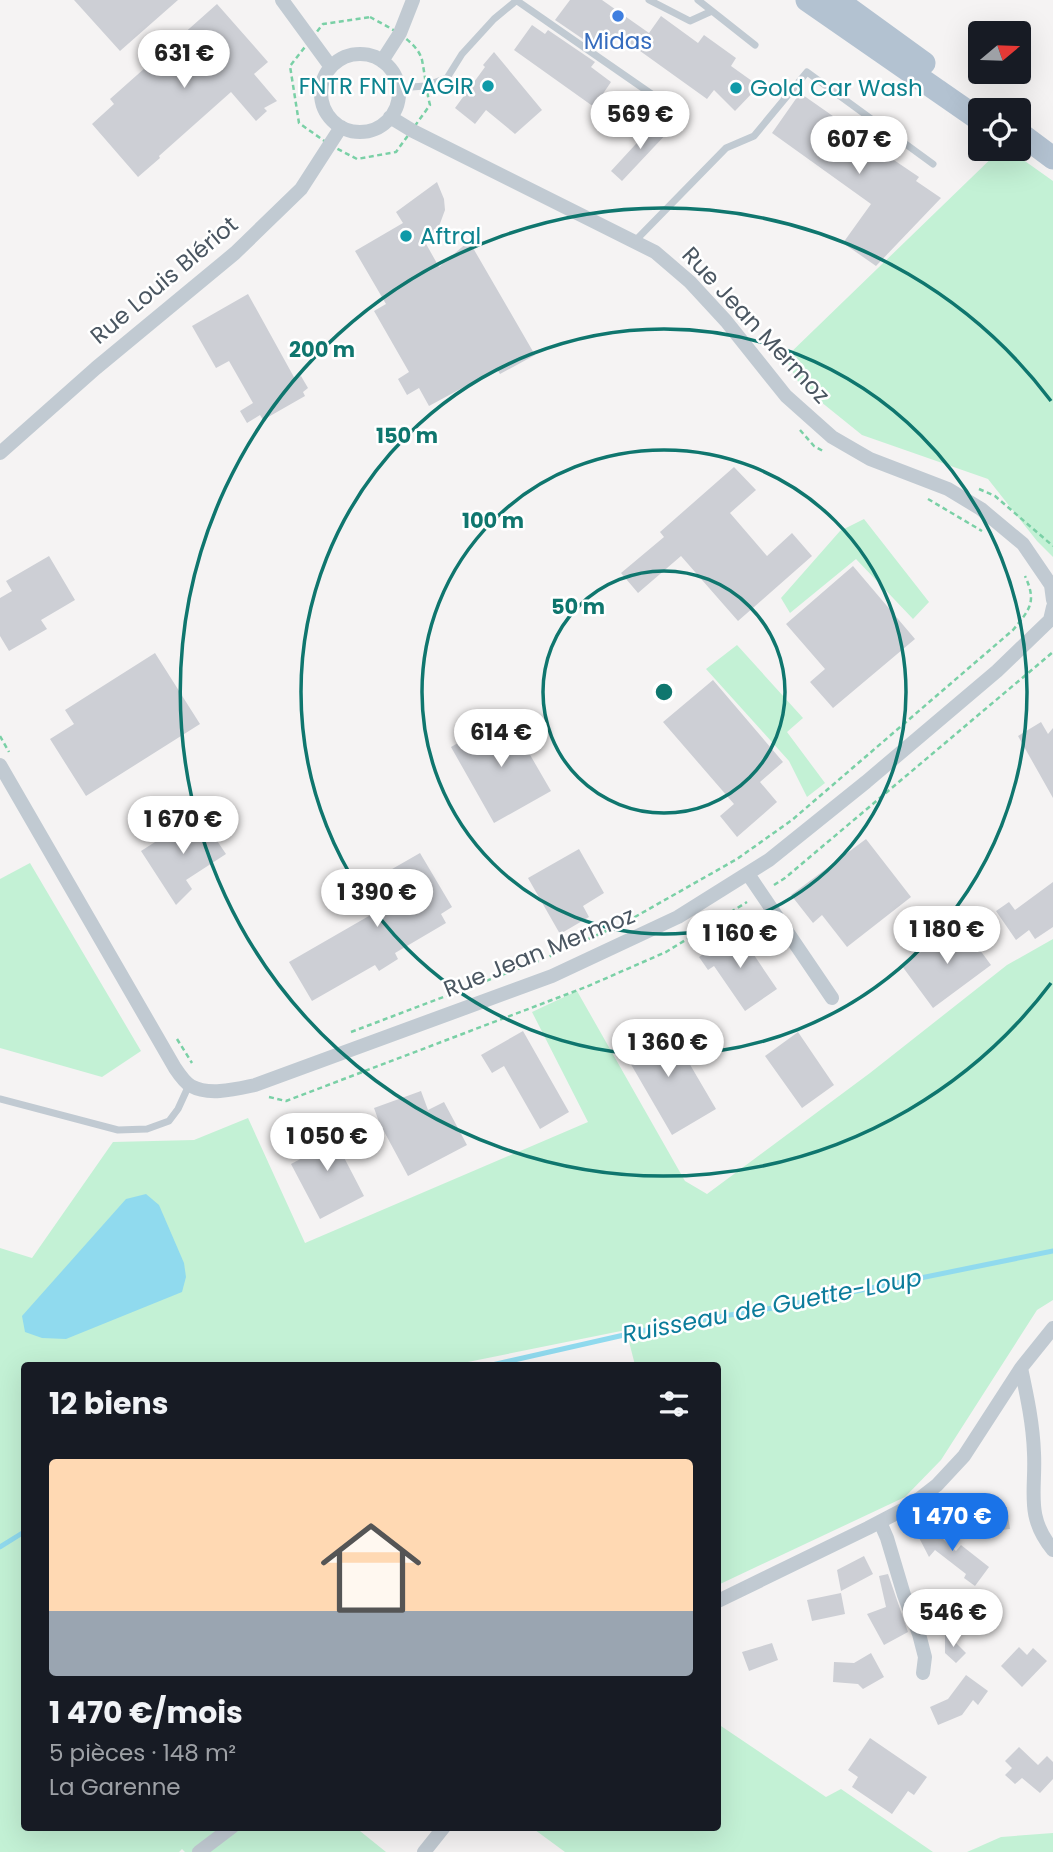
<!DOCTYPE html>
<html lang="fr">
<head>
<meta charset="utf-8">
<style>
  body { margin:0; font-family:Poppins,sans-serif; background:#242831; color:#f1f3f6; height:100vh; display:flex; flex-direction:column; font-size:26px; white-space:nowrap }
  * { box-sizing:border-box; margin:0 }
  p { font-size:23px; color:#9ea1a6 }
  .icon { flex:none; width:38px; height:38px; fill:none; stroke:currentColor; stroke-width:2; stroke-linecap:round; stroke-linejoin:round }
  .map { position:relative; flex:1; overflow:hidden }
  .panel { position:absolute; left:21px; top:1362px; width:700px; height:469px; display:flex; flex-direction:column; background:#171b24; border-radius:7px; box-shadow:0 7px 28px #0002 }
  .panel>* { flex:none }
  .needle { width:46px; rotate:71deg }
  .buttons { position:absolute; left:968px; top:21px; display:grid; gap:14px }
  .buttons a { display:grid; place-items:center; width:63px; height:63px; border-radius:7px; background:#171b24; box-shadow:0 7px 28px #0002; font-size:35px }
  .price { position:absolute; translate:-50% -60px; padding:0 16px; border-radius:24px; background:#fff; color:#222; font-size:23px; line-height:46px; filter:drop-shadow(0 2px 4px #0008) }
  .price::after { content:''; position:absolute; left:50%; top:42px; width:21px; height:16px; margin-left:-10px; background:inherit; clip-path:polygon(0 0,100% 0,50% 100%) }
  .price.on { background:#1a73e8; color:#fff }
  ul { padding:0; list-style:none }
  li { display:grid; align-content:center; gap:14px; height:371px; padding:0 28px }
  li+li { border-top:2px solid #363941 }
  li span { display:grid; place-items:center; height:217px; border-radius:7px; color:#555 }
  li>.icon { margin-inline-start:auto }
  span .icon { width:126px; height:126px; fill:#fffc; stroke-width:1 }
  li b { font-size:30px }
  h2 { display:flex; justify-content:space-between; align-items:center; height:84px; padding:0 28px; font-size:30px }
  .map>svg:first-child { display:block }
  .green { fill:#c3f1d5 }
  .water { fill:#90daee }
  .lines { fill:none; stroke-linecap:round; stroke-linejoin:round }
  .stream { stroke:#90daee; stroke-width:5 }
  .building { fill:#cdcfd5 }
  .path { stroke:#7ad0a6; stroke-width:2.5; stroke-dasharray:5 3.5; stroke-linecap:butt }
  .service { stroke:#c1cad2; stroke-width:7 }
  .minor { stroke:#c1cad2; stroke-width:14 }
  .primary { stroke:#b3c2d1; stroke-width:23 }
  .ring { fill:none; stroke:#0f766e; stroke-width:3.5 }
  .shop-dot { fill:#3f7fe0; stroke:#fff; stroke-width:2.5 }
  .culture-dot { fill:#0f9aa8; stroke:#fff; stroke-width:2.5 }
  .labels { text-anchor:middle; stroke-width:5; stroke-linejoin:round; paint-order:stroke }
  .shop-label { font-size:23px; fill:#366cbe; stroke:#fff }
  .culture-label { font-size:23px; fill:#0d838f; stroke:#fff; text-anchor:start }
  .street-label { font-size:23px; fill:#4a5661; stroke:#fff }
  .water-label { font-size:24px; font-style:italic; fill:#0c7c9b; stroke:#fff }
  .centre { fill:#0f766e; stroke:#fff; stroke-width:3.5 }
  .ring-label { font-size:21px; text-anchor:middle; font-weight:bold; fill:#0f766e; stroke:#fff; stroke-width:5; stroke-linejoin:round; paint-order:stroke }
</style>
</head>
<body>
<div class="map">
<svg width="1053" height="1852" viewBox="0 0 1053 1852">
  <rect width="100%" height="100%" fill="#f5f3f3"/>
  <path class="green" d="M1001,149H1008L1053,181V557L1037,541L988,479L862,435L800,385L785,358Z
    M864,519L929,602L913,619L856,559L790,613L781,598L840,531Z
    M737,645L803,718L787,732L825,783L807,797L789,761L706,669Z
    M30,863L141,1051L102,1077L0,1048V879Z
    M1053,939V1300L1037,1310L941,1460L905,1497L718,1585V1365H635L626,1330L453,1365H24V1827H355L386,1852H185L182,1849L179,1852H0V1248L32,1258L113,1142L194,1140L248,1118L305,1243L588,1122L532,1012L577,991L685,1181L707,1194L870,1073L1007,965Z
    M718,1724L826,1797L841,1789L933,1852H565L531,1827H718Z
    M1053,1833V1852H967L1001,1837Z"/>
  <path class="water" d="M146,1194L159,1205L184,1263L186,1277L182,1292L66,1339L42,1338L25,1332L22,1316L126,1199Z"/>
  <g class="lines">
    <path class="stream" d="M492,1365L668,1325L773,1308L1053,1251
      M0,1547L24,1532"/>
  </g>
  <path class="building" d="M74,0H178L120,51Z
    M570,0H602L649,33L661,16L698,43L704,35L736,58L731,66L759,86L735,111L714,90L707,99L615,33L602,52L555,20Z
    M217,4L268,62L254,74L277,101L264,108L267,111L256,121L231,92L159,156L160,158L138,177L92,124L114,104L110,99Z
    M532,25L545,34L548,30L595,62L591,67L611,82L594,107L514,50Z
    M494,52L542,110L515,134L486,110L475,124L455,108L485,67L483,65Z
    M800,93L840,121L843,117L882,146L879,150L919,177L916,181L941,198L876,266L843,243L871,204L772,133Z
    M657,121L669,131L622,181L611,171Z
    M437,182L444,199L445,210L438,229L425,242L439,267L469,241L535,355L500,374L497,369L429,406L419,388L407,395L398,379L409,372L374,311L386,304L355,251L403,223L396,212Z
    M248,294L295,379L301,376L308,388L303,392L305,396L263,420L260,415L247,423L240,411L253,403L229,361L216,368L192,326Z
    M734,467L756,490L730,513L767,556L792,533L812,556L738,621L681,556L638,593L621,573L664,537L660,532Z
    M49,556L75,600L41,620L47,629L9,651L0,636V598L12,591L6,581Z
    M853,566L915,639L833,708L810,682L825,669L786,624Z
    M155,653L200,724L86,796L50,739L74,724L65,710Z
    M713,680L783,762L760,782L777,802L737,837L720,816L734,804L663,722Z
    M507,715L551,791L494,823L451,747Z
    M1041,722L1048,734L1053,728V798L1018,736Z
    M199,814L226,854L186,880L192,889L176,905L141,851Z
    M866,839L911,897L847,947L822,915L813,923L791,895Z
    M579,849L604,893L583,906L589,917L560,934L528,878Z
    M420,853L452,907L441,914L446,923L395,953L398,959L379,971L375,965L312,1001L289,962L381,909L366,884Z
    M1053,882V927L1035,939L1029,930L1016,940L996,911L1009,902L1015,910Z
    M960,923L991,965L933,1008L902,966Z
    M737,930L777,989L745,1011L714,966L708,970L699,957Z
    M668,1027L716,1109L672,1135L618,1042L636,1032L642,1042Z
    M523,1031L569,1112L540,1129L504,1066L492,1073L481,1055Z
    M798,1032L834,1085L802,1108L765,1056Z
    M421,1091L428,1110L444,1102L467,1145L408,1176L379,1122L374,1108Z
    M336,1124L343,1138L336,1142L364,1196L320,1219L291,1164L306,1156L300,1143Z
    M1007,1507L1010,1529L984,1532L981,1511Z
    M933,1521L942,1538L956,1551L961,1545L989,1567L975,1586L964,1578L966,1574L935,1550L929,1557L915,1530Z
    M864,1556L873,1574L841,1591L837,1570Z
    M888,1574L908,1632L884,1645L867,1614L886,1607L879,1576Z
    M841,1593L845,1614L812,1621L807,1600Z
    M945,1632L966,1653L956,1663L945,1653Z
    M772,1643L778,1660L749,1671L742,1652Z
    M1019,1647L1027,1655L1033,1648L1047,1661L1022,1687L1001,1666Z
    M871,1653L884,1677L863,1689L858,1684L833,1682L834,1662L854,1663Z
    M966,1675L988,1691L978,1705L973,1700L962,1715L938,1725L930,1707L948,1699Z
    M870,1738L927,1777L914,1795L908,1791L892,1814L852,1787L858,1777L848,1770Z
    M1019,1747L1038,1765L1047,1756L1053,1762V1779L1040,1793L1022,1778L1015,1784L1005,1775L1012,1768L1005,1761Z"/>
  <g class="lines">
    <path class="path" d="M370,17C386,26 417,40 422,60C425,75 426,89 430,105L396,152L357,159L330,145L299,123L290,66L323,24Z
      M800,430L814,446L823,451
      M979,489L995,496L1053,546
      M928,499L982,531
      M0,736L9,752
      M774,885L785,878L1053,652
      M351,1032L544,959L626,922L737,859L792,820L1013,630C1030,609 1037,602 1025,576
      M177,1039L192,1063
      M269,1097L286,1101L586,987L666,952L747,902"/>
    <path class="service" d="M516,0L663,102
      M649,0L690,21L712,11L698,0
      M712,11L755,45
      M398,88L425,86L447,78L462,54L494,19L517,0
      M635,241L726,148L754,136L807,72L933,164
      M0,1099L118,1130L147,1129L169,1121L178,1109L189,1085"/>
    <path class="minor" d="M282,0L331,67
      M321 93a39 39 0 1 1 78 0a39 39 0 1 1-78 0Z
      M382,61L400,33L413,0
      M390,117L413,131L655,252L690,282L726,321L786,396L832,437L870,459L948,489L981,509L1023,544L1051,585L1053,600
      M0,453L96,368L235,253L301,189L341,127
      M0,765L175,1068C179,1074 185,1083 191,1086C209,1096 236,1089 255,1085L552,976L678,917L769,860L866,782L997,671L1050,620L1053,607
      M748,874L832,998
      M1021,1368C1027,1396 1033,1424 1034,1453C1036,1492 1025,1516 1053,1550
      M880,1522L887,1538L904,1595L919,1634L925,1657L923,1673
      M718,1601L868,1528L910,1506L937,1485L964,1456L1021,1368L1053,1328
      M199,1852L232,1827
      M424,1852L444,1827"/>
    <path class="primary" d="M807,0L980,120
      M837,0L924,63
      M1018,132L1053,158"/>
  </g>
  <g class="ring">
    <circle cx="664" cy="692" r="121"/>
    <circle cx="664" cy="692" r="242"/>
    <circle cx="664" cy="692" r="363"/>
    <path d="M1051 983A484 484 0 1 1 1051 401"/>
  </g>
  <circle class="shop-dot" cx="618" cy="16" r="7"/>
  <g class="culture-dot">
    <circle cx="488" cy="86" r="7"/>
    <circle cx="736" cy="88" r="7"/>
    <circle cx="406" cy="236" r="7"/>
  </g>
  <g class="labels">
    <g class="shop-label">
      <text x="618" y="49">Midas</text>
    </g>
    <g class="culture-label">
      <text x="474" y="94" text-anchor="end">FNTR FNTV AGIR</text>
      <text x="750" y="96">Gold Car Wash</text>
      <text x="420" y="244">Aftral</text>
    </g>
    <g class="street-label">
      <text transform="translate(164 280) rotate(-40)" y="8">Rue Louis Blériot</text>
      <text transform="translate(756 325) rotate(47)" y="8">Rue Jean Mermoz</text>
      <text transform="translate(539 952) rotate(-22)" y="8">Rue Jean Mermoz</text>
    </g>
    <g class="water-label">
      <text transform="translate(772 1306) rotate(-11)" y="8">Ruisseau de Guette-Loup</text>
    </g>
  </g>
  <circle cx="664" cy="692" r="10" class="centre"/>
  <g class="ring-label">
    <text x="322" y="357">200 m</text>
    <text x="407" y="443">150 m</text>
    <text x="493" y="528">100 m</text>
    <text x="578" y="614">50 m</text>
  </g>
</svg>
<div class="buttons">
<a><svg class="needle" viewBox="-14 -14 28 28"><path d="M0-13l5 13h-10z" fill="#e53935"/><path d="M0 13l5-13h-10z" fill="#9ea1a6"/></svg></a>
<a><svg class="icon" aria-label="locate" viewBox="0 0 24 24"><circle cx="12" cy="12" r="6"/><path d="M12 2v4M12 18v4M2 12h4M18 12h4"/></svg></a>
</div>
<b class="price" style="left:184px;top:90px">631 €</b>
<b class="price" style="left:640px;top:151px">569 €</b>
<b class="price" style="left:859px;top:176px">607 €</b>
<b class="price" style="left:501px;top:769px">614 €</b>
<b class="price" style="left:183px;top:856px">1 670 €</b>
<b class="price" style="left:377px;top:929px">1 390 €</b>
<b class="price" style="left:947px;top:966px">1 180 €</b>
<b class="price" style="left:740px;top:970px">1 160 €</b>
<b class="price" style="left:668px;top:1079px">1 360 €</b>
<b class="price" style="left:327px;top:1173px">1 050 €</b>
<b class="price on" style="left:952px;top:1553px">1 470 €</b>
<b class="price" style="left:953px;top:1649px">546 €</b>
<section class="panel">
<h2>12 biens<svg class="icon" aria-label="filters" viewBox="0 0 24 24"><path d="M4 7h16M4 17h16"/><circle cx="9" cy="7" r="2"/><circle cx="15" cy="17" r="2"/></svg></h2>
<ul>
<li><span style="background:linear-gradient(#ffd9b3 70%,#9aa5b1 0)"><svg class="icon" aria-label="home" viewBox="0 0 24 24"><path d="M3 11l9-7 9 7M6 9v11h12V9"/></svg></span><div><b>1 470 €/mois</b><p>5 pièces · 148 m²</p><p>La Garenne</p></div></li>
</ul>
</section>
</div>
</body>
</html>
